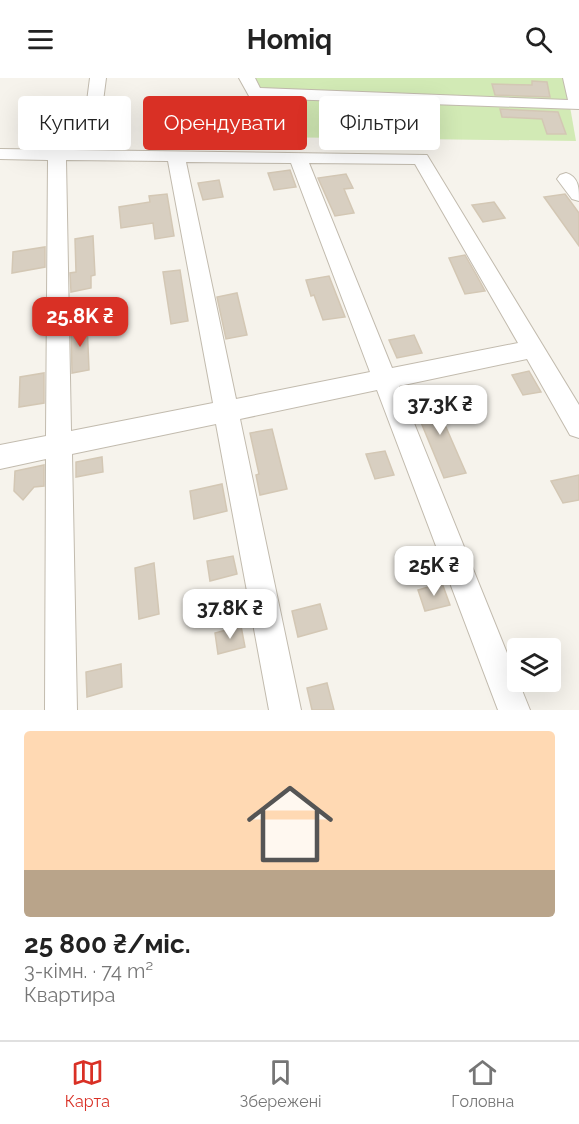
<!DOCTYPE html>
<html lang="uk">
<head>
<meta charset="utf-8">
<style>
  body { margin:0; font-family:Raleway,sans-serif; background:#f2f2f2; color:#222; height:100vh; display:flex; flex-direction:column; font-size:22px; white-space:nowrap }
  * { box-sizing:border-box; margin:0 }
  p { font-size:20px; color:#767676 }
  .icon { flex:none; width:33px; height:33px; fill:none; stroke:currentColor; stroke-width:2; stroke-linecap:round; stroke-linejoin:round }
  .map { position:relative; height:632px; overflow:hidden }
  .details { display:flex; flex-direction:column; background:#fff; flex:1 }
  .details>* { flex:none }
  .guide { position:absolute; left:18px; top:18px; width:543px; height:54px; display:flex; gap:12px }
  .fabs { position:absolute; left:507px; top:560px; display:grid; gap:12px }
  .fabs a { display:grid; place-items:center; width:54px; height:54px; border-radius:6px; background:#fff; box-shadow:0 6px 24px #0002; font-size:30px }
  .price { position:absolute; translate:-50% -51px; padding:0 14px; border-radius:12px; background:#fff; color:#222; font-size:20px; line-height:39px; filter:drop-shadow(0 2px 3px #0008) }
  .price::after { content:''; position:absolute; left:50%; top:36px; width:18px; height:14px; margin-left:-9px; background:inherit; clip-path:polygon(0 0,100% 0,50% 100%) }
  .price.active { background:#d93025; color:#fff }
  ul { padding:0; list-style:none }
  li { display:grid; align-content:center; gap:12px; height:318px; padding:0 24px }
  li+li { border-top:2px solid #e0e0e0 }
  li span { display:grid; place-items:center; height:186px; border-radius:6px; color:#555 }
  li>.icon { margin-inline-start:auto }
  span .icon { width:108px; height:108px; fill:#fffc; stroke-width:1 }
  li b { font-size:26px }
  .tag { padding:0 21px; border-radius:6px; background:#fff; box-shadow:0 6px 24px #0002; font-size:21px; line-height:54px }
  .tag.active { background:#d93025; color:#fff }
  header { display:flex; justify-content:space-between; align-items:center; height:78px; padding:0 24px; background:#fff; font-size:27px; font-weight:700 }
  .tab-bar { display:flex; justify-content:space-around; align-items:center; height:84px; border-top:2px solid #e0e0e0; background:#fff; font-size:16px; color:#767676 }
  .tab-bar a { display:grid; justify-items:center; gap:3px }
  .tab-bar .active { color:#d93025 }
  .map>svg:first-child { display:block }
  .green { fill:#d2eab5 }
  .building { fill:#d8cfc1; stroke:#d3c7b4; stroke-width:1.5 }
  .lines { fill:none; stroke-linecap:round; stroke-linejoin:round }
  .street-casing { stroke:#c2bbae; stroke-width:2 }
  .street { fill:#fff; fill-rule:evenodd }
</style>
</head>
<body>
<header><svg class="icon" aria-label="menu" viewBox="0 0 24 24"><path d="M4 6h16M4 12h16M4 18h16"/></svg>Homiq<svg class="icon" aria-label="search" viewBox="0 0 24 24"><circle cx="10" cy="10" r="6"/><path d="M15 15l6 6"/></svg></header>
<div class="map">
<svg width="579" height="632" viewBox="0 0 579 632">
  <rect width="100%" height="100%" fill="#f6f3ec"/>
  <path class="green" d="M241,0H565L576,63L268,59Z"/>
  <path class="building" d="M532,3L547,4L550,19L495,17L492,6L532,7Z
    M411,28H431L433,38H412Z
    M500,31L558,34L566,56H547L542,41L502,39Z
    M290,92L296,109L274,112L268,95Z
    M346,96L353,110L344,111L354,135L335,138L318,100Z
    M219,102L223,119L203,122L198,105Z
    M167,116L174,158L155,161L153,145L121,150L119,129L150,124L149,118Z
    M565,116L579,135V168L544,119Z
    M494,124L505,140L483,144L472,127Z
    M93,158L95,197L91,198V210L71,214L70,195L76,194L75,161Z
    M45,169V189L12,195L13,174Z
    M465,177L477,198L485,213L465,216L449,180Z
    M180,192L188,243L171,246L163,194Z
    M329,198L345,239L323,242L314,217L311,218L306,202Z
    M237,215L247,257L226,261L217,219Z
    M87,244L89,292L72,295L71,247Z
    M414,257L422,275L397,280L389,262Z
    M529,293L541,314L523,317L512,297Z
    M44,295V325L19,329L20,299Z
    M441,319L450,338L442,340L466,395L444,400L413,325Z
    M272,351L287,411L260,417L256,397L259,396L250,355Z
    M385,373L394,397L375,401L366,376Z
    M102,379L103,394L76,399V384Z
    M44,387V408L34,409L23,422L14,413L15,393Z
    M579,397V422L563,425L551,403Z
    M222,406L227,433L194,441L190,413Z
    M233,478L237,496L210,503L207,483Z
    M154,485L159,536L139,541L135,490Z
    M442,505L450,527L425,533L418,512Z
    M320,526L327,551L298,559L292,533Z
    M241,548L245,569L218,576L215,555Z
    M121,586L122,609L87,619L86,594Z
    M327,605L334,632H312L307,610Z"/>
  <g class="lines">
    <defs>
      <path id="street" d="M90,0H106L99,54L91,59L83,54Z
        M239,0H255L260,10L568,22L563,0H579V31L255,20L249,18Z
        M0,71L427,77L579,327V360L570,357L527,281L399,308L530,632H498L377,312L240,341L301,632H269L216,346L72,376L77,632H45L46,381L0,391V367L46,358L48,82L0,81ZM66,82L168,83L213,325L71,353ZM186,84L291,85L370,294L236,321ZM309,85L415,86L518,265L392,290Z
        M566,95C579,99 579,110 579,123L572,121L557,101L560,97Z"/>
    </defs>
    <use href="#street" class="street-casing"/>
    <use href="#street" class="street"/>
  </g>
</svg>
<div class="fabs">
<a><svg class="icon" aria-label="layers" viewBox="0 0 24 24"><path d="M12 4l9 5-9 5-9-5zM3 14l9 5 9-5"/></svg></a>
</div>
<b class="price active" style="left:80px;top:270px">25.8K ₴</b>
<b class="price" style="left:440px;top:358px">37.3K ₴</b>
<b class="price" style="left:434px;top:519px">25K ₴</b>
<b class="price" style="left:230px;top:562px">37.8K ₴</b>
<div class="guide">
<a class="tag">Купити</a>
<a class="tag active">Орендувати</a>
<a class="tag">Фільтри</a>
</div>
</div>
<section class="details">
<ul>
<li><span style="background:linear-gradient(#ffd9b3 75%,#b9a48a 0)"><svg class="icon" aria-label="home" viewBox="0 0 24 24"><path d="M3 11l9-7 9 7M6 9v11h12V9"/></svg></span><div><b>25 800 ₴/міс.</b><p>3-кімн. · 74 m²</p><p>Квартира</p></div></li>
</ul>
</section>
<nav class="tab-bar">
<a class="active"><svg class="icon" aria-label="map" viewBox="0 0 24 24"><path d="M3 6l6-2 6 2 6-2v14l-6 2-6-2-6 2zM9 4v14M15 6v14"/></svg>Карта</a>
<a><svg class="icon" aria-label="saved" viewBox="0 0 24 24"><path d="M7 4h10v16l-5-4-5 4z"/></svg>Збережені</a>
<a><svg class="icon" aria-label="home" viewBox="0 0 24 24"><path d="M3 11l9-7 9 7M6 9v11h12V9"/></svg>Головна</a>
</nav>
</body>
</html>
